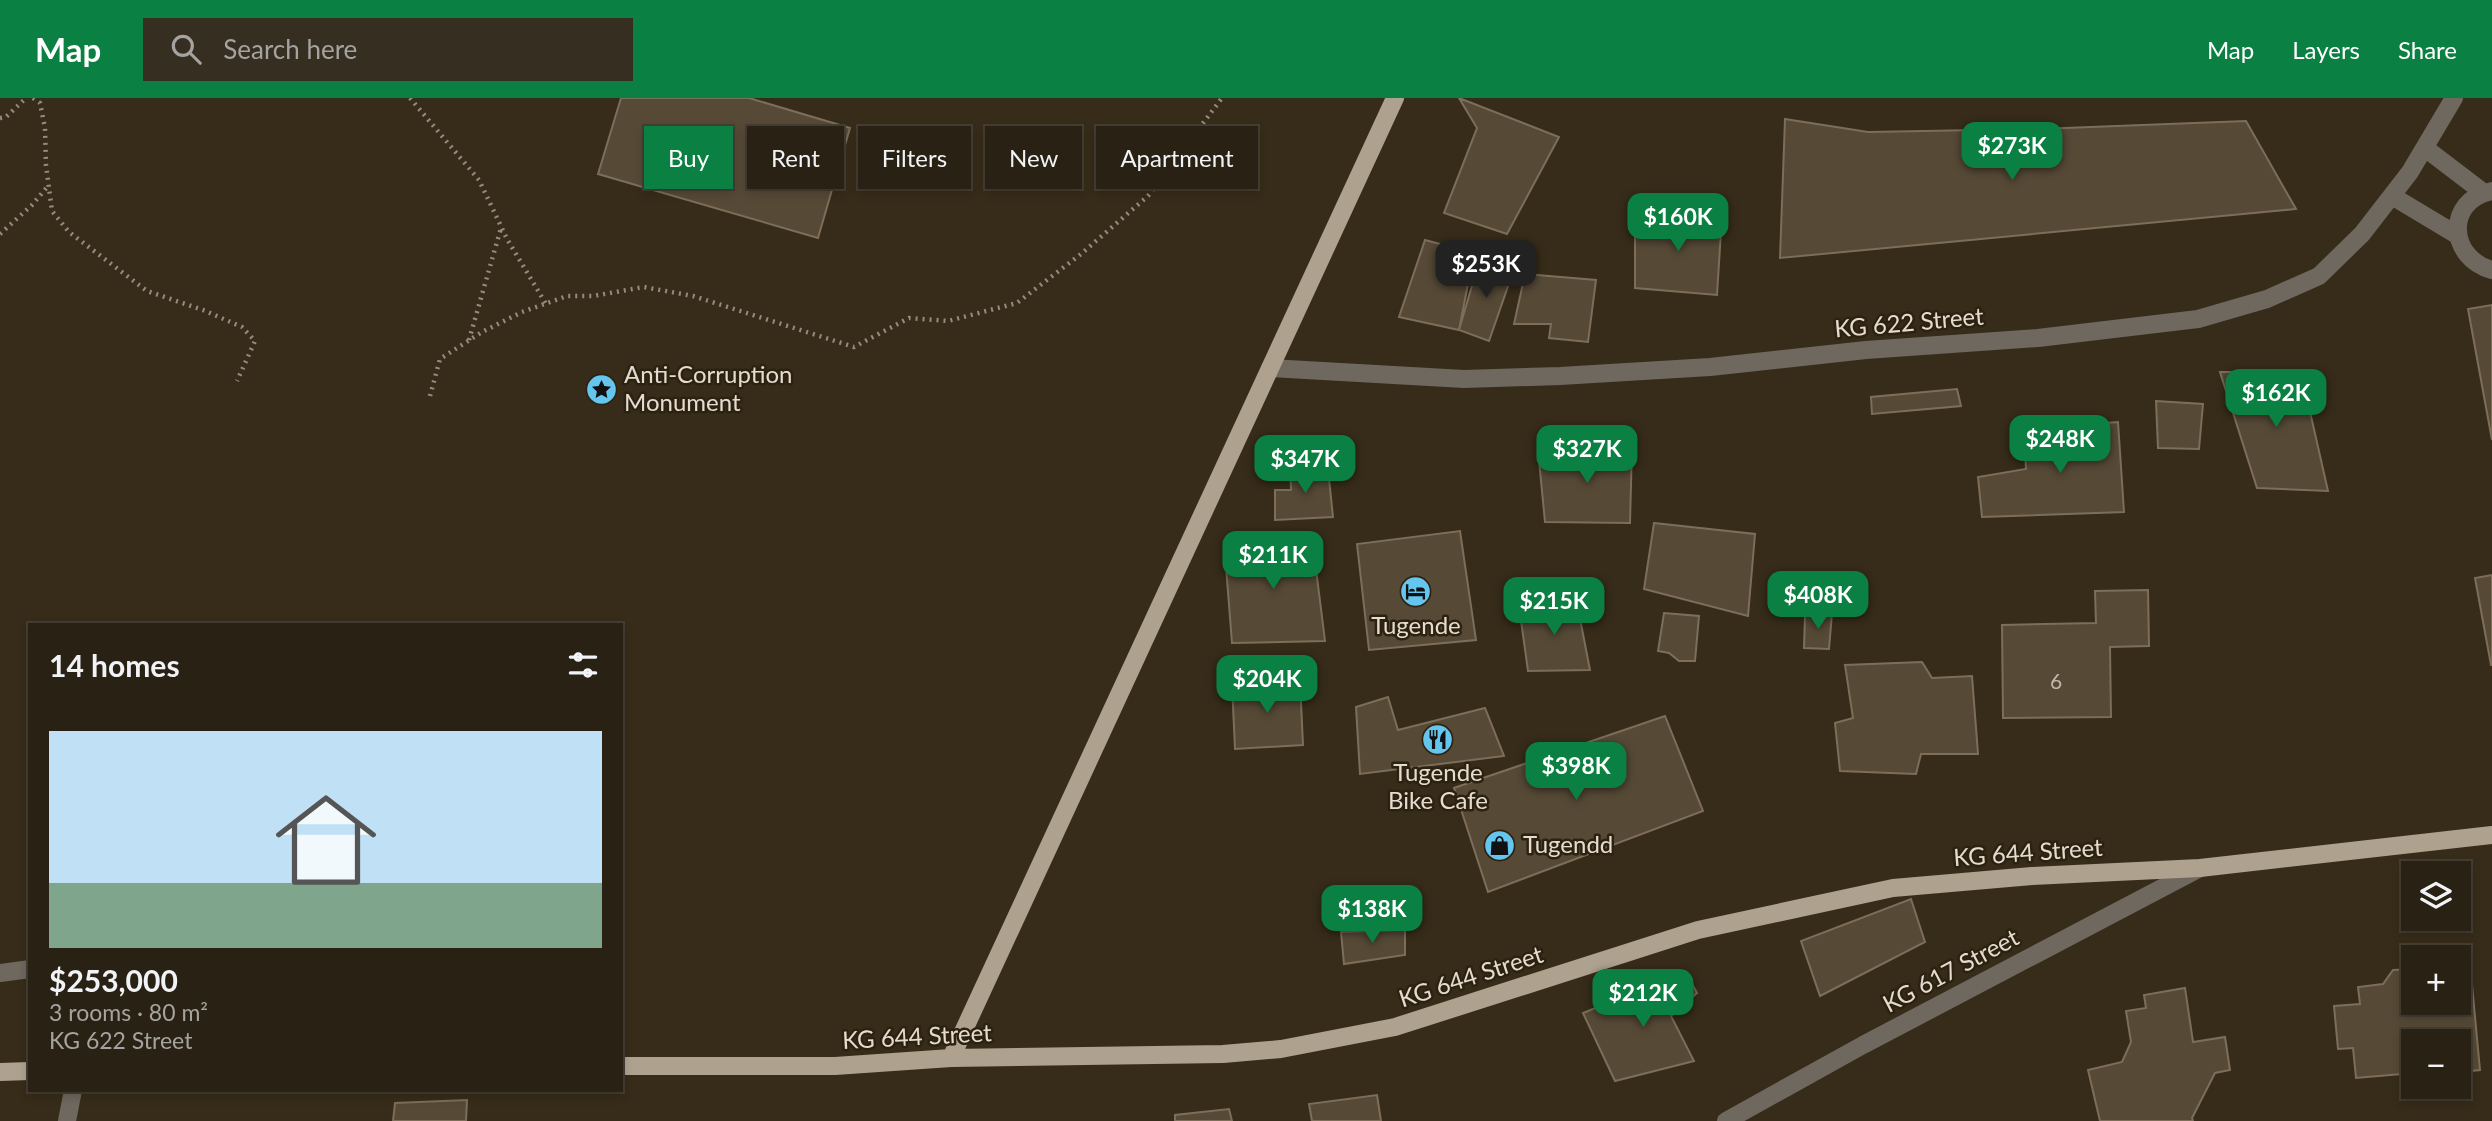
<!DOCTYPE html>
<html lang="en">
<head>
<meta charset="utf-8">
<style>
  body { margin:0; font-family:Lato,sans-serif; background:#352e21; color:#f1f3f6; height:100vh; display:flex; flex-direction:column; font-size:26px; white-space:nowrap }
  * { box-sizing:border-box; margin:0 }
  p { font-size:23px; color:#a5a3a0 }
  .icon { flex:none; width:38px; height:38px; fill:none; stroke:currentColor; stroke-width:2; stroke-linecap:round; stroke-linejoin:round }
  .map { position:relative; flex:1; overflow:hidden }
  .panel { position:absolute; left:28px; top:525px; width:595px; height:469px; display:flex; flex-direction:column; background:#292113; border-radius:0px; box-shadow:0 4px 10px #0003,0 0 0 2px #453e33 }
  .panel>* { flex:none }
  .banner { position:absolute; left:644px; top:28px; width:665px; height:63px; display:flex; gap:14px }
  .fabs { position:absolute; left:2401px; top:763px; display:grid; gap:14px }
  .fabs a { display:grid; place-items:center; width:70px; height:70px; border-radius:0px; background:#292113; box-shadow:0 4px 10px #0003,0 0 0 2px #453e33; font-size:35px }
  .price { position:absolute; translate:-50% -60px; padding:0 16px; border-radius:14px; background:#0b8043; color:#fff; font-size:23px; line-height:46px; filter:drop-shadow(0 2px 4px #0008) }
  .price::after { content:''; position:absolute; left:50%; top:42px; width:21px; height:16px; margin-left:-10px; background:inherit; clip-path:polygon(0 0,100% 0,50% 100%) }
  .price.selected { background:#222; color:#fff }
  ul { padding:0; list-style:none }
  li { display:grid; align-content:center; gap:14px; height:371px; padding:0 21px }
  li span { display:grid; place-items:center; height:217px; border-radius:0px; color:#555 }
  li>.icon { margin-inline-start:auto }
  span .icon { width:126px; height:126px; fill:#fffc; stroke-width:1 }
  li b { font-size:30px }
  h2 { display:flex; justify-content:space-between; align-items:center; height:84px; padding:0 21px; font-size:30px }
  .pill { padding:0 24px; border-radius:0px; background:#292113; box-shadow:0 4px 10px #0003,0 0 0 2px #453e33; font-size:24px; line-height:63px }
  .pill.selected { background:#0b8043; color:#fff }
  header { display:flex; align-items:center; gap:42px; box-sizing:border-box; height:98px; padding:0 35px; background:#0b8043; color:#fff }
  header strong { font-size:33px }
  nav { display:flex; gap:38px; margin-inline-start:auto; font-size:24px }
  .search { width:490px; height:63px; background:#352e21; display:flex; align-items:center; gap:18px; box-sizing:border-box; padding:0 24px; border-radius:0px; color:#a5a3a0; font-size:26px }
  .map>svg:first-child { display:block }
  .building { fill:#564936; stroke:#7c6e59; stroke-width:2 }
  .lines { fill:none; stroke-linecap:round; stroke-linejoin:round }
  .path { stroke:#958c7d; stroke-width:4.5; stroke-dasharray:2 5; stroke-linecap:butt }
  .minor { stroke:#6e685f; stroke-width:18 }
  .major { stroke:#aea28f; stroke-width:18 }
  .labels { text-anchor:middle; stroke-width:5; stroke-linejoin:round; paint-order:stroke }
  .number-label { font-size:21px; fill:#c0b7aa }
  .street-label { font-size:24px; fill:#e4dcd1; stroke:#2d220f }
  .poi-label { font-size:24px; fill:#e4dcd1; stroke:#2d220f; text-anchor:start }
</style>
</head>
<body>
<header>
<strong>Map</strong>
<div class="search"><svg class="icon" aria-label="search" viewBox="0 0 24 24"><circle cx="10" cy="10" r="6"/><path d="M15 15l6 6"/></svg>Search here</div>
<nav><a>Map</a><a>Layers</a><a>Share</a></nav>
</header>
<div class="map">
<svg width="2492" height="1023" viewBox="0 0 2492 1023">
  <rect width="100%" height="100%" fill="#372c19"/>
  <path class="building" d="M621,0H749L850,30L818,140L598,76Z
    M1459,0L1559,39L1507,136L1444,115L1477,30Z
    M1785,21L1868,34L2039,31L2246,23L2296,111L1780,160Z
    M1007,46L1035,57L1027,78L999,67Z
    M1635,117H1722L1717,197L1635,190Z
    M1425,142L1474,155L1459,232L1399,219Z
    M1479,164L1514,171L1489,243L1459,232Z
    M1525,176L1596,182L1588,244L1549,240L1551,226H1514Z
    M2492,207V342L2468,211Z
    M2220,274H2301L2328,393L2257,390Z
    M1957,291L1961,308L1872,316L1871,299Z
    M2156,303L2203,306L2199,351L2158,350Z
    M2118,324L2124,414L1982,419L1978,379L2026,371L2024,331Z
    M1632,349L1630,425L1545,424L1538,352Z
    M1290,366L1328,371L1333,419L1275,422V392H1291Z
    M1654,425L1755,436L1748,518L1644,491Z
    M1460,433L1476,542L1369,552L1357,446Z
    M1312,439L1325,543L1232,545L1224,443Z
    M2492,477V567H2491L2475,480Z
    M1791,480H1821L1819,511L1785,509Z
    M2148,492L2149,548L2110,549L2111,619L2003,620L2002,527L2096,525L2095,493Z
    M1576,500L1590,572L1528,573L1519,508Z
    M1664,515L1699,518L1695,563H1679L1669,555L1658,553Z
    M1832,515L1829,551L1804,550L1805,518Z
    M1922,564L1932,580L1972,578L1978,656H1921L1916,676L1840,673L1835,625L1853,620L1845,567Z
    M1300,583L1303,647L1235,651L1232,586Z
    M1388,599L1398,632L1485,610L1504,658L1360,676L1356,609Z
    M1665,618L1703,713L1488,794L1454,690Z
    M1911,801L1925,844L1820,898L1801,843Z
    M1405,832V857L1344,866L1341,834Z
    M2413,871V905H2459V877L2471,876L2480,972L2461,974L2459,943H2413V975L2356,980L2353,950L2338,951L2334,908L2360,906L2358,889L2383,886L2393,872Z
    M1685,873L1697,895L1671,918L1694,963L1615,983L1583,915Z
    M2185,890L2193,944L2225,939L2230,972L2215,975L2192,1020L2193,1023H2100L2088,972L2122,964L2131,944L2126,913L2146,910L2144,897Z
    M1377,997L1381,1023H1312L1309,1006Z
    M467,1002L466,1023H393L395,1005Z
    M1229,1011L1232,1023H1175V1017Z"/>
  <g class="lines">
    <path class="path" d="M33,0L40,5L45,30L46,67L52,113L69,134L147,193L203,212L242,229L255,243L237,283
      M410,0L479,82L507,141L546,206
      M0,20L6,19L26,0
      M0,136L32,107L48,88
      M469,242L501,130
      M430,298L440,261L482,234L522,214L567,198H593L644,189L693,198L854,249L909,220L948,223L1017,205L1081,156L1148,98L1222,0"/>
    <path class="minor" d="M2425,50L2484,95
      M2492,93C2445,102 2448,160 2492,172
      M2392,98L2457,137
      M1270,270L1464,281L1560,278L1710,269L1866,252L2038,240L2198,221L2267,201L2319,178L2362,136L2410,74L2454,0
      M0,875L30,871
      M67,1023L73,992
      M1726,1023L1863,947L2200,770"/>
    <path class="major" d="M951,960L1395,0
      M621,968H835L951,960L1223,956L1281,951L1395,929L1698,832L1893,790L2032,778L2200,770L2492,737
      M0,974L30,973"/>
  </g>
  <defs>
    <symbol id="sight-disc" viewBox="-11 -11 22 22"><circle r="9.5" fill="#64c5ee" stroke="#2d220f"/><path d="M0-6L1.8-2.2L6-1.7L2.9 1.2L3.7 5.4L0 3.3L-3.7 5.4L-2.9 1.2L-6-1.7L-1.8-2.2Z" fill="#111"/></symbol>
    <symbol id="hotel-disc" viewBox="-11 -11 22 22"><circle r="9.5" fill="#64c5ee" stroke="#2d220f"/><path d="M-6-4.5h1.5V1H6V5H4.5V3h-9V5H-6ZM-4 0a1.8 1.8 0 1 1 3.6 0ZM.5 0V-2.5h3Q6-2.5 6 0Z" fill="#111"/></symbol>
    <symbol id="restaurant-disc" viewBox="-11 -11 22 22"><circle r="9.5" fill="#64c5ee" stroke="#2d220f"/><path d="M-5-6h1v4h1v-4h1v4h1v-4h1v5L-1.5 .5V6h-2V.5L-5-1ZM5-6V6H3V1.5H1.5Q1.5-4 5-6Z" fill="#111"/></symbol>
    <symbol id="shop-disc" viewBox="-11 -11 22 22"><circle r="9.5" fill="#64c5ee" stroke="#2d220f"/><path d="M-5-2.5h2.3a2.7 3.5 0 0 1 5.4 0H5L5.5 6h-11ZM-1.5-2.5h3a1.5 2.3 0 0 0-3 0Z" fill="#111"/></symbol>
  </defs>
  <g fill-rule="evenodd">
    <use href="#sight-disc" x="584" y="274" width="35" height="35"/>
    <use href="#hotel-disc" x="1398" y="476" width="35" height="35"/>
    <use href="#restaurant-disc" x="1420" y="624" width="35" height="35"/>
    <use href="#shop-disc" x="1482" y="730" width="35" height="35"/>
  </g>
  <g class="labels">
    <g class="number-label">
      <text x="2056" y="591">6</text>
    </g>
    <g class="street-label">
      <text transform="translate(1909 225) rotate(-5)" y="8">KG 622 Street</text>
      <text transform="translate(2028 755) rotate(-4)" y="8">KG 644 Street</text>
      <text transform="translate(1951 873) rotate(-28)" y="8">KG 617 Street</text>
      <text transform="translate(1471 879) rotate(-18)" y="8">KG 644 Street</text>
      <text transform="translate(917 939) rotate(-3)" y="8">KG 644 Street</text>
    </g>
    <g class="poi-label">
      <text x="624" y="285">Anti-Corruption<tspan x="624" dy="28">Monument</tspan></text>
      <text x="1416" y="536" text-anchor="middle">Tugende</text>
      <text x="1438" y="683" text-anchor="middle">Tugende<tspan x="1438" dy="28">Bike Cafe</tspan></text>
      <text x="1523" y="755">Tugendd</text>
    </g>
  </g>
</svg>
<div class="fabs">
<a><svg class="icon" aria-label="layers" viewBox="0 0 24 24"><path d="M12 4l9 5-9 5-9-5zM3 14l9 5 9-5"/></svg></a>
<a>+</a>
<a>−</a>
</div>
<b class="price" style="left:2012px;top:84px">$273K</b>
<b class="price" style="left:1678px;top:155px">$160K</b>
<b class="price selected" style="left:1486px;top:202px">$253K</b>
<b class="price" style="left:2276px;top:331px">$162K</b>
<b class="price" style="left:2060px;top:377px">$248K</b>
<b class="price" style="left:1587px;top:387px">$327K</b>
<b class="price" style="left:1305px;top:397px">$347K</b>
<b class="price" style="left:1273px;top:493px">$211K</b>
<b class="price" style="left:1818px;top:533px">$408K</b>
<b class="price" style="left:1554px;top:539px">$215K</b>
<b class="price" style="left:1267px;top:617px">$204K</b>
<b class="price" style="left:1576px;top:704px">$398K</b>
<b class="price" style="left:1372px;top:847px">$138K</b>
<b class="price" style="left:1643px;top:931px">$212K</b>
<div class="banner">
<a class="pill selected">Buy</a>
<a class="pill">Rent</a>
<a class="pill">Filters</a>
<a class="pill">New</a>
<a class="pill">Apartment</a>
</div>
<section class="panel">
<h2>14 homes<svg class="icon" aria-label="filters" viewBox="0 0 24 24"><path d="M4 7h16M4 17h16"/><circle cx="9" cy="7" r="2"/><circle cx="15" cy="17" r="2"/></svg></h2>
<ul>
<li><span style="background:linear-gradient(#bfe0f5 70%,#7fa58c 0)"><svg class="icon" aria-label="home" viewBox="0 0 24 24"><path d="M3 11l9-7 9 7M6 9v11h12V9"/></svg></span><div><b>$253,000</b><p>3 rooms · 80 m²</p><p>KG 622 Street</p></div></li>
</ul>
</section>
</div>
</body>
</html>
